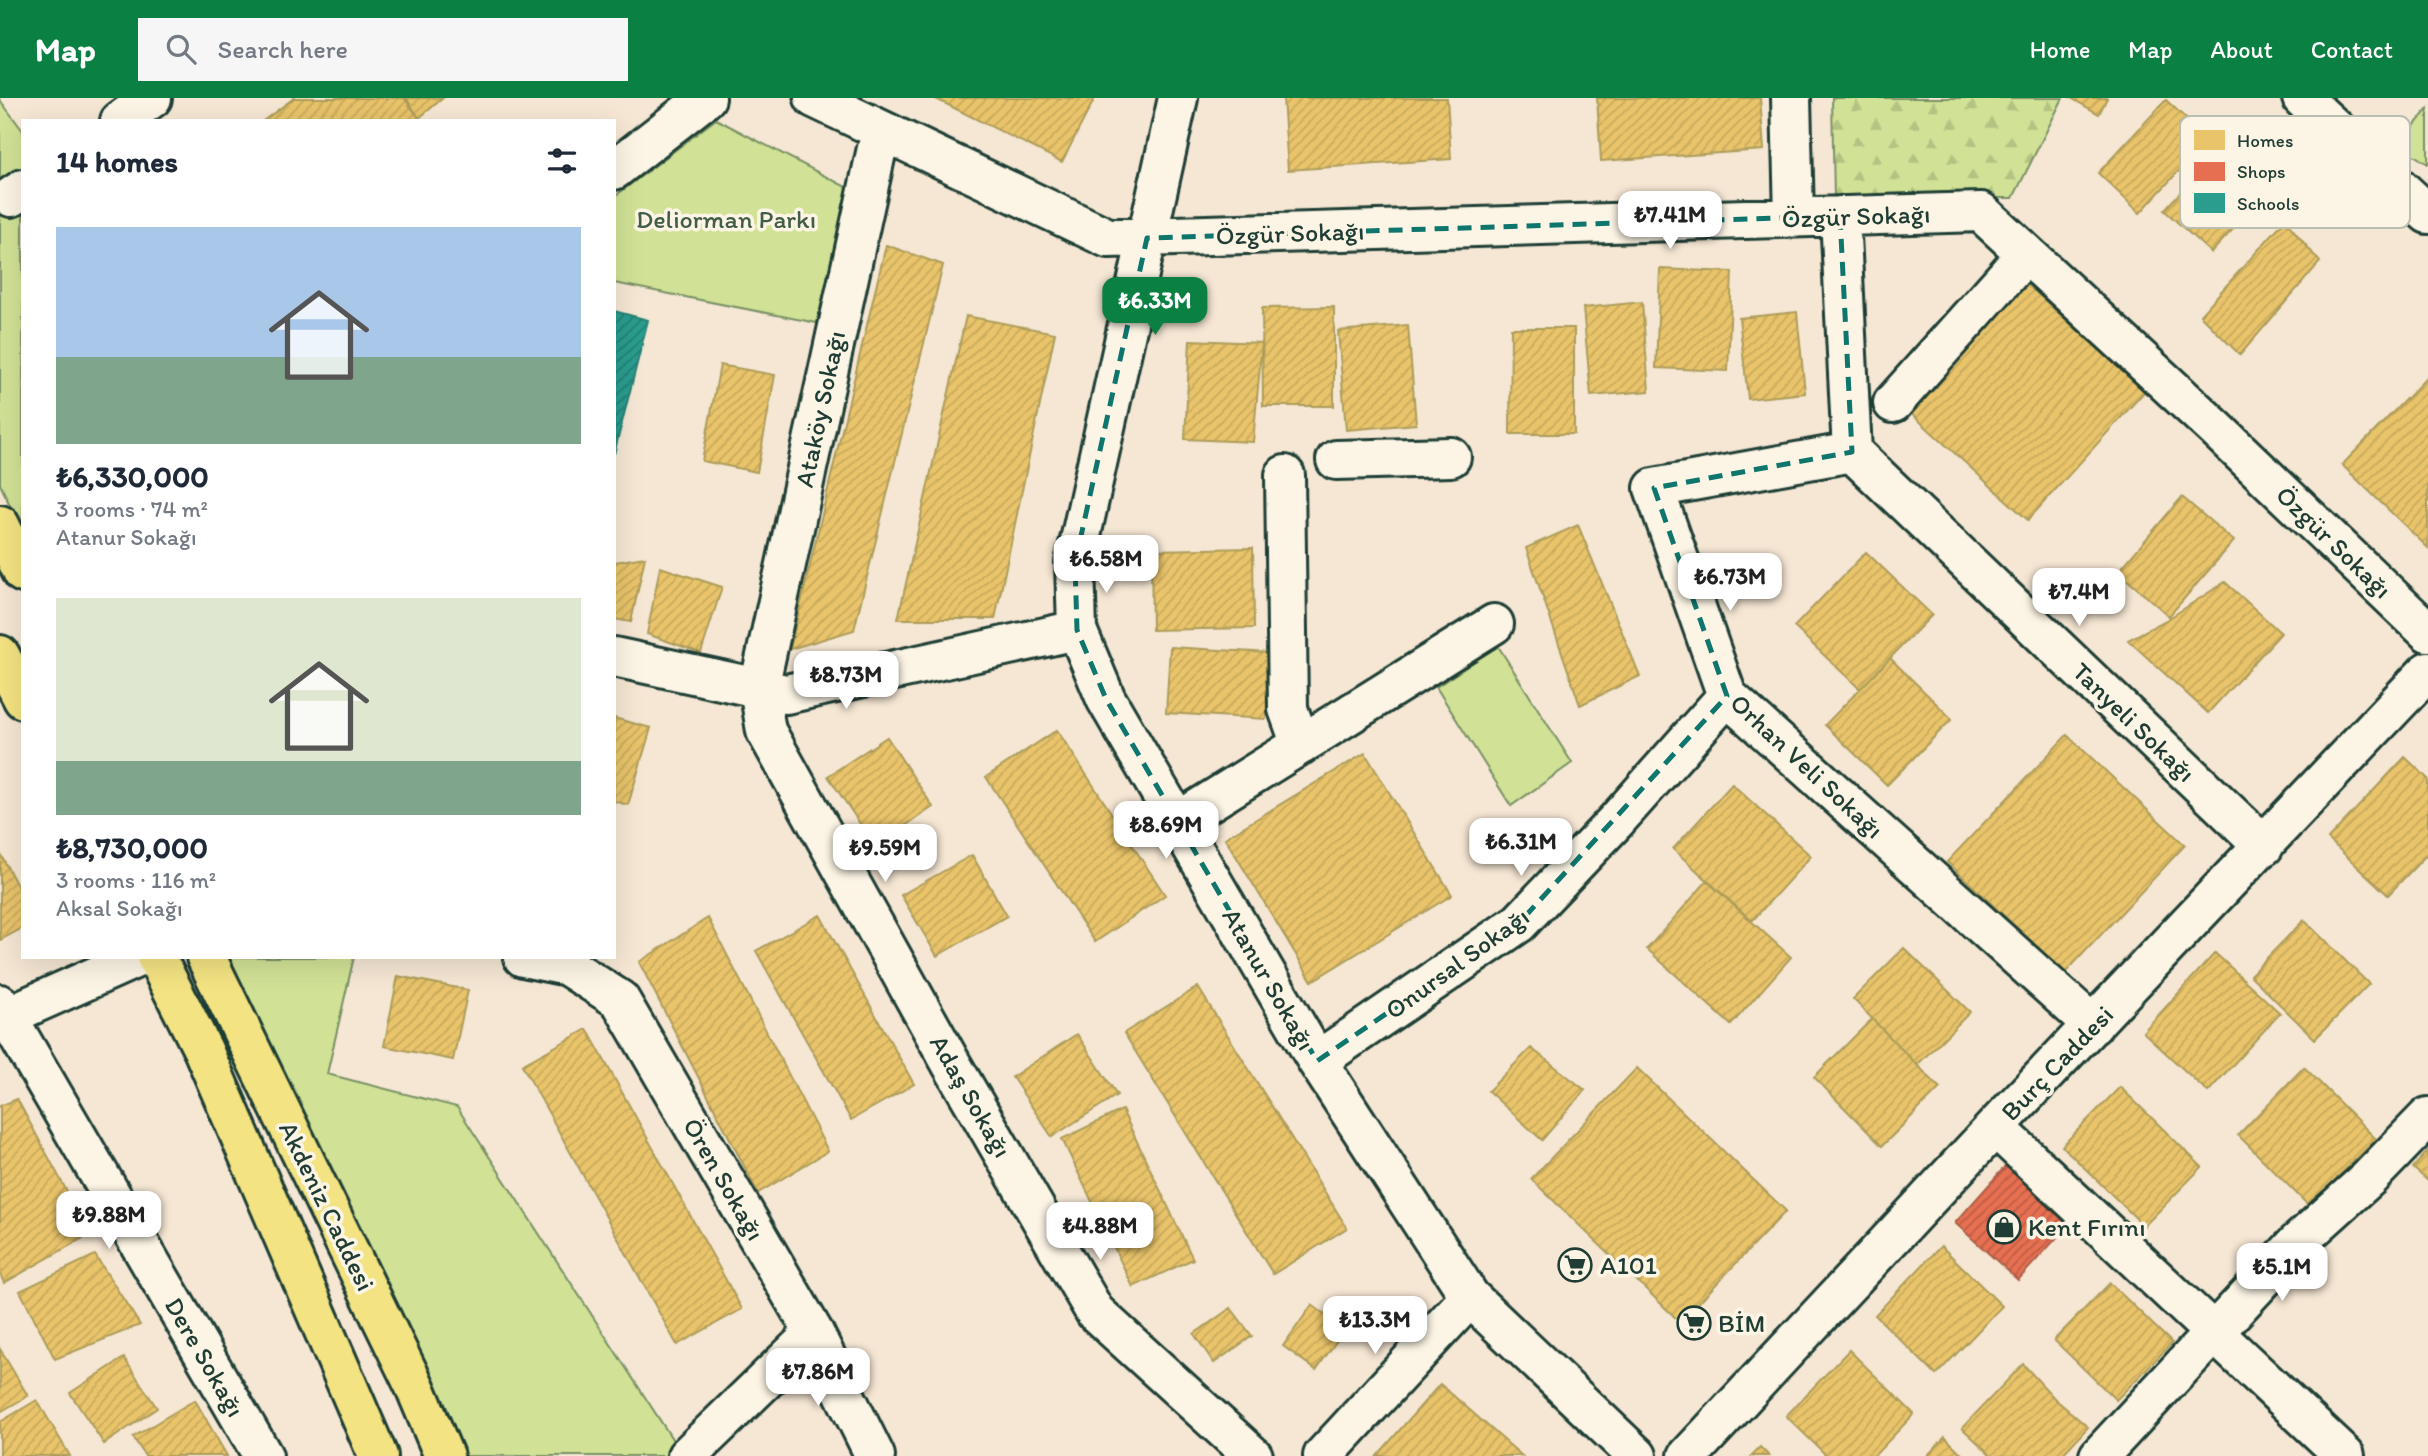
<!DOCTYPE html>
<html lang="en">
<head>
<meta charset="utf-8">
<style>
  body { margin:0; font-family:Itim,sans-serif; background:#f6f6f7; color:#1f2937; height:100vh; display:flex; flex-direction:column; font-size:26px; white-space:nowrap }
  * { box-sizing:border-box; margin:0 }
  p { font-size:23px; color:#747a83 }
  .icon { flex:none; width:38px; height:38px; fill:none; stroke:currentColor; stroke-width:2; stroke-linecap:round; stroke-linejoin:round }
  .map { position:relative; flex:1; overflow:hidden }
  .side { position:absolute; left:21px; top:21px; width:595px; height:840px; display:flex; flex-direction:column; background:#fff; border-radius:0px; box-shadow:0 7px 28px #0002 }
  .side>* { flex:none }
  .price { position:absolute; translate:-50% -60px; padding:0 16px; border-radius:14px; background:#fff; color:#222; font-size:23px; line-height:46px; filter:drop-shadow(0 2px 4px #0008) }
  .price::after { content:''; position:absolute; left:50%; top:42px; width:21px; height:16px; margin-left:-10px; background:inherit; clip-path:polygon(0 0,100% 0,50% 100%) }
  .price.active { background:#0b8043; color:#fff }
  ul { padding:0; list-style:none }
  li { display:grid; align-content:center; gap:14px; height:371px; padding:0 35px }
  li span { display:grid; place-items:center; height:217px; border-radius:0px; color:#555 }
  li>.icon { margin-inline-start:auto }
  span .icon { width:126px; height:126px; fill:#fffc; stroke-width:1 }
  li b { font-size:30px }
  h2 { display:flex; justify-content:space-between; align-items:center; height:84px; padding:0 35px; font-size:30px }
  header { display:flex; align-items:center; gap:42px; box-sizing:border-box; height:98px; padding:0 35px; background:#0b8043; color:#fff }
  header strong { font-size:33px }
  nav { display:flex; gap:38px; margin-inline-start:auto; font-size:24px }
  .search { width:490px; height:63px; background:#f6f6f7; display:flex; align-items:center; gap:18px; box-sizing:border-box; padding:0 24px; border-radius:0px; color:#747a83; font-size:26px }
  .map>svg:first-child { display:block }
  .green { fill:#d1e296; stroke:#789065; stroke-width:2 }
  .forest { fill:url(#forest-firs); stroke:#789065; stroke-width:2 }
  .homes { fill:url(#homes-hatch); stroke:#ac9c5a; stroke-width:2 }
  .shops { fill:url(#shops-hatch); stroke:#ab6048; stroke-width:2 }
  .schools { fill:url(#schools-hatch); stroke:#278074; stroke-width:2 }
  .lines { fill:none; stroke-linecap:round; stroke-linejoin:round }
  .minor-casing { stroke:#1f3d34; stroke-width:44 }
  .major-casing { stroke:#1f3d34; stroke-width:44 }
  .minor { stroke:#fcf5e5; stroke-width:38 }
  .major { stroke:#f4e382; stroke-width:38 }
  .marked { fill:none; stroke:#0f766e; stroke-width:5; stroke-dasharray:14 9; stroke-linejoin:round }
  .labels { text-anchor:middle; stroke-width:7; stroke-linejoin:round; paint-order:stroke }
  .street-label { font-size:26px; fill:#1f3d34; stroke:#fcf5e5 }
  .park-label { font-size:26px; fill:#435e48; stroke:#fcf5e5 }
  .poi-label { font-size:26px; fill:#1f3d34; stroke:#fcf5e5; text-anchor:start }
  .key { fill:#fcf5e5; stroke:#babeb0; stroke-width:2 }
  .key-label { font-size:19px; fill:#1f3d34 }
</style>
</head>
<body>
<header>
<strong>Map</strong>
<div class="search"><svg class="icon" aria-label="search" viewBox="0 0 24 24"><circle cx="10" cy="10" r="6"/><path d="M15 15l6 6"/></svg>Search here</div>
<nav><a>Home</a><a>Map</a><a>About</a><a>Contact</a></nav>
</header>
<div class="map">
<svg width="2428" height="1358" viewBox="0 0 2428 1358">
  <defs>
    <pattern id="forest-firs" width="22" height="20" patternUnits="userSpaceOnUse" patternTransform="scale(1.75)"><rect width="22" height="20" fill="#d1e296"/><path d="M5 1l3.5 6h-7zM16 11l3.5 6h-7z" fill="#b3c382"/></pattern>
    <pattern id="homes-hatch" width="6" height="6" patternUnits="userSpaceOnUse" patternTransform="scale(1.75)"><rect width="6" height="6" fill="#e9c46a"/><path d="M-1 1l2-2M0 6l6-6M5 7l2-2" fill="none" stroke="#c7a95c"/></pattern>
    <pattern id="shops-hatch" width="6" height="6" patternUnits="userSpaceOnUse" patternTransform="scale(1.75)"><rect width="6" height="6" fill="#e76f51"/><path d="M-1 1l2-2M0 6l6-6M5 7l2-2" fill="none" stroke="#bb5c44"/></pattern>
    <pattern id="schools-hatch" width="6" height="6" patternUnits="userSpaceOnUse" patternTransform="scale(1.75)"><rect width="6" height="6" fill="#2a9d8f"/><path d="M-1 1l2-2M0 6l6-6M5 7l2-2" fill="none" stroke="#238176"/></pattern>
  </defs>
  <rect width="100%" height="100%" fill="#f6e7d4"/>
  <filter id="ink" filterUnits="userSpaceOnUse"><feTurbulence type="fractalNoise" baseFrequency=".0143" numOctaves="2"/><feDisplacementMap in="SourceGraphic" scale="14" xChannelSelector="R" yChannelSelector="G"/><feConvolveMatrix kernelMatrix="1 2 1 2 8 2 1 2 1" color-interpolation-filters="sRGB"/></filter>
  <g filter="url(#ink)">
    <path class="green" d="M0,2L23,33V435L0,386Z
      M2428,11V66L2398,47Z
      M716,21L848,90L817,225L614,185V99Z
      M1498,548L1572,665L1511,708L1436,589Z
      M219,859H354L327,976L457,1009L676,1347L666,1358H451Z"/>
    <path class="forest" d="M1832,0H2063L2013,100L1834,99Z"/>
    <path class="homes" d="M294,0H404L419,20L415,23H263Z
      M406,0H443L419,20Z
      M934,0H1095L1062,64Z
      M1283,0H1447L1451,61L1288,72Z
      M1597,0H1760L1764,52L1601,63Z
      M2071,0H2107L2099,16Z
      M2166,2L2208,41L2140,115L2098,75Z
      M2236,34L2282,78L2211,155L2164,112Z
      M2285,122L2320,164L2240,257L2200,217Z
      M886,147L943,167L854,532L790,551Z
      M1660,171L1732,174L1728,273L1656,270Z
      M2021,181L2145,293L2028,422L1905,310Z
      M1642,204L1649,293L1591,298L1583,210Z
      M1334,209V308H1263L1262,210Z
      M1797,214L1805,295L1748,301L1739,220Z
      M966,218L1055,235L995,521H898Z
      M1408,227L1416,326L1346,332L1338,233Z
      M1511,230H1574V336H1510Z
      M1190,242L1262,245L1253,344L1185,341Z
      M720,267L775,277L757,374L702,363Z
      M2428,278V450L2342,367Z
      M2182,399L2234,443L2169,518L2118,474Z
      M1578,427L1640,578L1580,607L1526,450Z
      M1253,450L1254,530L1152,532L1151,452Z
      M1866,454L1932,517L1860,591L1794,529Z
      M645,459L631,524L614,521V464Z
      M660,469L722,489L701,555L647,536Z
      M2225,484L2281,535L2208,615L2128,542L2168,521Z
      M1170,549L1270,555L1266,621L1166,615Z
      M1890,560L1952,621L1887,687L1825,627Z
      M614,620L651,630L628,707L614,703Z
      M1057,632L1165,797L1095,844L986,679Z
      M2067,637L2185,747L2065,875L1947,764Z
      M887,639L933,709L875,748L828,678Z
      M1365,655L1452,797L1312,883L1225,740Z
      M2405,659L2428,681V755L2388,797L2328,741Z
      M1732,686L1811,758L1752,823L1673,751Z
      M0,755L23,799V830L0,842Z
      M972,757L1007,818L937,858L901,797Z
      M1707,783L1791,859L1731,927L1647,851Z
      M820,817L914,986L851,1022L756,853Z
      M708,820L828,1053L758,1095L639,864Z
      M2304,822L2369,886L2315,941L2250,877Z
      M1904,850L1970,914L1917,967L1853,901Z
      M2215,855L2280,915L2208,994L2143,934Z
      M398,878L468,892L453,962L384,948Z
      M1198,889L1347,1130L1273,1176L1124,935Z
      M1872,921L1940,990L1882,1048L1814,979Z
      M587,931L742,1211L677,1247L522,967Z
      M1077,936L1117,997L1052,1039L1012,979Z
      M1531,950L1585,992L1542,1042L1488,993Z
      M2304,969L2376,1041L2309,1108L2238,1037Z
      M1637,970L1786,1113L1680,1224L1531,1081Z
      M2120,989L2202,1069L2144,1128L2062,1048Z
      M17,1001L90,1136L4,1185L0,1176V1008Z
      M1122,1012L1193,1161L1133,1189L1062,1041Z
      M2428,1053V1083L2413,1070Z
      M1941,1148L2002,1208L1936,1277L1875,1217Z
      M95,1157L140,1227L55,1261L20,1193Z
      M2110,1185L2172,1245L2116,1302L2054,1242Z
      M1312,1207L1345,1231L1316,1272L1283,1248Z
      M1231,1210L1252,1238L1214,1265L1194,1236Z
      M0,1251L28,1298L0,1314Z
      M1849,1252L1914,1316L1874,1358H1827L1786,1318Z
      M124,1260L157,1310L104,1346L70,1295Z
      M2023,1266L2055,1301L2088,1329L2061,1358H1992L1962,1330Z
      M1440,1286L1522,1358H1377Z
      M37,1302L70,1358H0V1324Z
      M195,1302L227,1358H145L133,1339Z
      M1945,1339L1964,1358H1927Z
      M1760,1349L1769,1358H1751Z"/>
    <path class="shops" d="M2010,1063L2074,1121L2018,1182L1955,1125Z"/>
    <path class="schools" d="M614,213L648,222L614,356Z"/>
    <g class="lines">
      <defs>
        <path id="minor" d="M814,0L1108,140L1981,114L2215,330L2428,534
          M1178,0L1075,465L1077,532L1106,601L1317,963L1470,1199L1637,1358
          M1791,0L1794,119
          M2302,0L2428,116
          M120,23L152,0
          M881,32L759,590L766,633L952,967L1095,1214L1253,1358
          M614,72L706,0
          M11,99L23,91
          M1840,118L1852,354L1654,390L1727,598L2093,927
          M1893,305L2026,156
          M1852,354L2264,748
          M1336,362L1451,359
          M1285,377L1288,611L1301,647
          M614,559L786,596L1077,532
          M1177,724L1494,526
          M523,859L567,868L620,902L814,1235L875,1358
          M0,906L263,1358
          M7,918L139,859
          M1317,963L1519,825L1616,723L1727,598
          M1995,1029L2345,1358
          M687,1358L814,1235
          M1323,1358L1470,1199
          M1688,1358L1995,1029L2428,573
          M2099,1358L2298,1144L2369,1080L2428,1019"/>
        <path id="major" d="M0,427L23,475
          M0,557L23,601
          M156,859L203,952L378,1358
          M206,859L415,1289L444,1358"/>
      </defs>
      <use href="#minor" class="minor-casing"/>
      <use href="#major" class="major-casing"/>
      <use href="#minor" class="minor"/>
      <use href="#major" class="major"/>
    </g>
  </g>
  <path class="marked" d="M1840,118L1852,354L1654,390L1727,598L1519,825L1317,963L1106,601L1077,532L1075,465L1147,140Z"/>
  <defs>
    <symbol id="shop-ring" viewBox="-11 -11 22 22"><circle r="9.5" fill="#fcf5e5" stroke="#1f3d34" stroke-width="1.5"/><path d="M-5-2.5h2.3a2.7 3.5 0 0 1 5.4 0H5L5.5 6h-11ZM-1.5-2.5h3a1.5 2.3 0 0 0-3 0Z" fill="#1f3d34"/></symbol>
    <symbol id="supermarket-ring" viewBox="-11 -11 22 22"><circle r="9.5" fill="#fcf5e5" stroke="#1f3d34" stroke-width="1.5"/><path d="M-6-5.5h2.5l.6 2H6L4.5 2H-2.5L-4.4-4H-6ZM-1.5 3.2a1.3 1.3 0 1 0 .1 0ZM3 3.2a1.3 1.3 0 1 0 .1 0Z" fill="#1f3d34"/></symbol>
  </defs>
  <g fill-rule="evenodd">
    <use href="#shop-ring" x="1985" y="1110" width="38" height="38"/>
    <use href="#supermarket-ring" x="1556" y="1148" width="38" height="38"/>
    <use href="#supermarket-ring" x="1675" y="1206" width="38" height="38"/>
  </g>
  <g class="labels">
    <g class="street-label">
      <text transform="translate(1856 118) rotate(-2)" y="9">Özgür Sokağı</text>
      <text transform="translate(1290 135) rotate(-2)" y="9">Özgür Sokağı</text>
      <text transform="translate(820 311) rotate(-78)" y="9">Ataköy Sokağı</text>
      <text transform="translate(2334 444) rotate(44)" y="9">Özgür Sokağı</text>
      <text transform="translate(2134 624) rotate(44)" y="9">Tanyeli Sokağı</text>
      <text transform="translate(1807 668) rotate(43)" y="9">Orhan Veli Sokağı</text>
      <text transform="translate(1457 865) rotate(-36)" y="9">Onursal Sokağı</text>
      <text transform="translate(1269 881) rotate(60)" y="9">Atanur Sokağı</text>
      <text transform="translate(2057 965) rotate(-46)" y="9">Burç Caddesi</text>
      <text transform="translate(971 998) rotate(60)" y="9">Adaş Sokağı</text>
      <text transform="translate(724 1081) rotate(60)" y="9">Ören Sokağı</text>
      <text transform="translate(327 1108) rotate(64)" y="9">Akdeniz Caddesi</text>
      <text transform="translate(205 1259) rotate(60)" y="9">Dere Sokağı</text>
    </g>
    <g class="park-label">
      <text x="726" y="130">Deliorman Parkı</text>
    </g>
    <g class="poi-label">
      <text x="2028" y="1138">Kent Fırını</text>
      <text x="1600" y="1176">A101</text>
      <text x="1718" y="1234">BİM</text>
    </g>
  </g>
  <rect x="2180" y="18" width="230" height="112" rx="10" class="key"/>
  <rect x="2194" y="32" width="31" height="20" fill="#e9c46a"/>
  <rect x="2194" y="64" width="31" height="19" fill="#e76f51"/>
  <rect x="2194" y="95" width="31" height="20" fill="#2a9d8f"/>
  <g class="key-label">
    <text x="2237" y="49">Homes</text>
    <text x="2237" y="80">Shops</text>
    <text x="2237" y="112">Schools</text>
  </g>
</svg>
<b class="price" style="left:1670px;top:153px">₺7.41M</b>
<b class="price active" style="left:1155px;top:239px">₺6.33M</b>
<b class="price" style="left:1106px;top:497px">₺6.58M</b>
<b class="price" style="left:1730px;top:515px">₺6.73M</b>
<b class="price" style="left:2079px;top:530px">₺7.4M</b>
<b class="price" style="left:846px;top:613px">₺8.73M</b>
<b class="price" style="left:1166px;top:763px">₺8.69M</b>
<b class="price" style="left:1521px;top:780px">₺6.31M</b>
<b class="price" style="left:885px;top:786px">₺9.59M</b>
<b class="price" style="left:109px;top:1153px">₺9.88M</b>
<b class="price" style="left:1100px;top:1164px">₺4.88M</b>
<b class="price" style="left:2282px;top:1205px">₺5.1M</b>
<b class="price" style="left:1375px;top:1258px">₺13.3M</b>
<b class="price" style="left:818px;top:1310px">₺7.86M</b>
<section class="side">
<h2>14 homes<svg class="icon" aria-label="filters" viewBox="0 0 24 24"><path d="M4 7h16M4 17h16"/><circle cx="9" cy="7" r="2"/><circle cx="15" cy="17" r="2"/></svg></h2>
<ul>
<li><span style="background:linear-gradient(#a9c7e8 60%,#7fa58c 0)"><svg class="icon" aria-label="home" viewBox="0 0 24 24"><path d="M3 11l9-7 9 7M6 9v11h12V9"/></svg></span><div><b>₺6,330,000</b><p>3 rooms · 74 m²</p><p>Atanur Sokağı</p></div></li>
<li><span style="background:linear-gradient(#dfe7d0 75%,#7fa58c 0)"><svg class="icon" aria-label="home" viewBox="0 0 24 24"><path d="M3 11l9-7 9 7M6 9v11h12V9"/></svg></span><div><b>₺8,730,000</b><p>3 rooms · 116 m²</p><p>Aksal Sokağı</p></div></li>
</ul>
</section>
</div>
</body>
</html>
